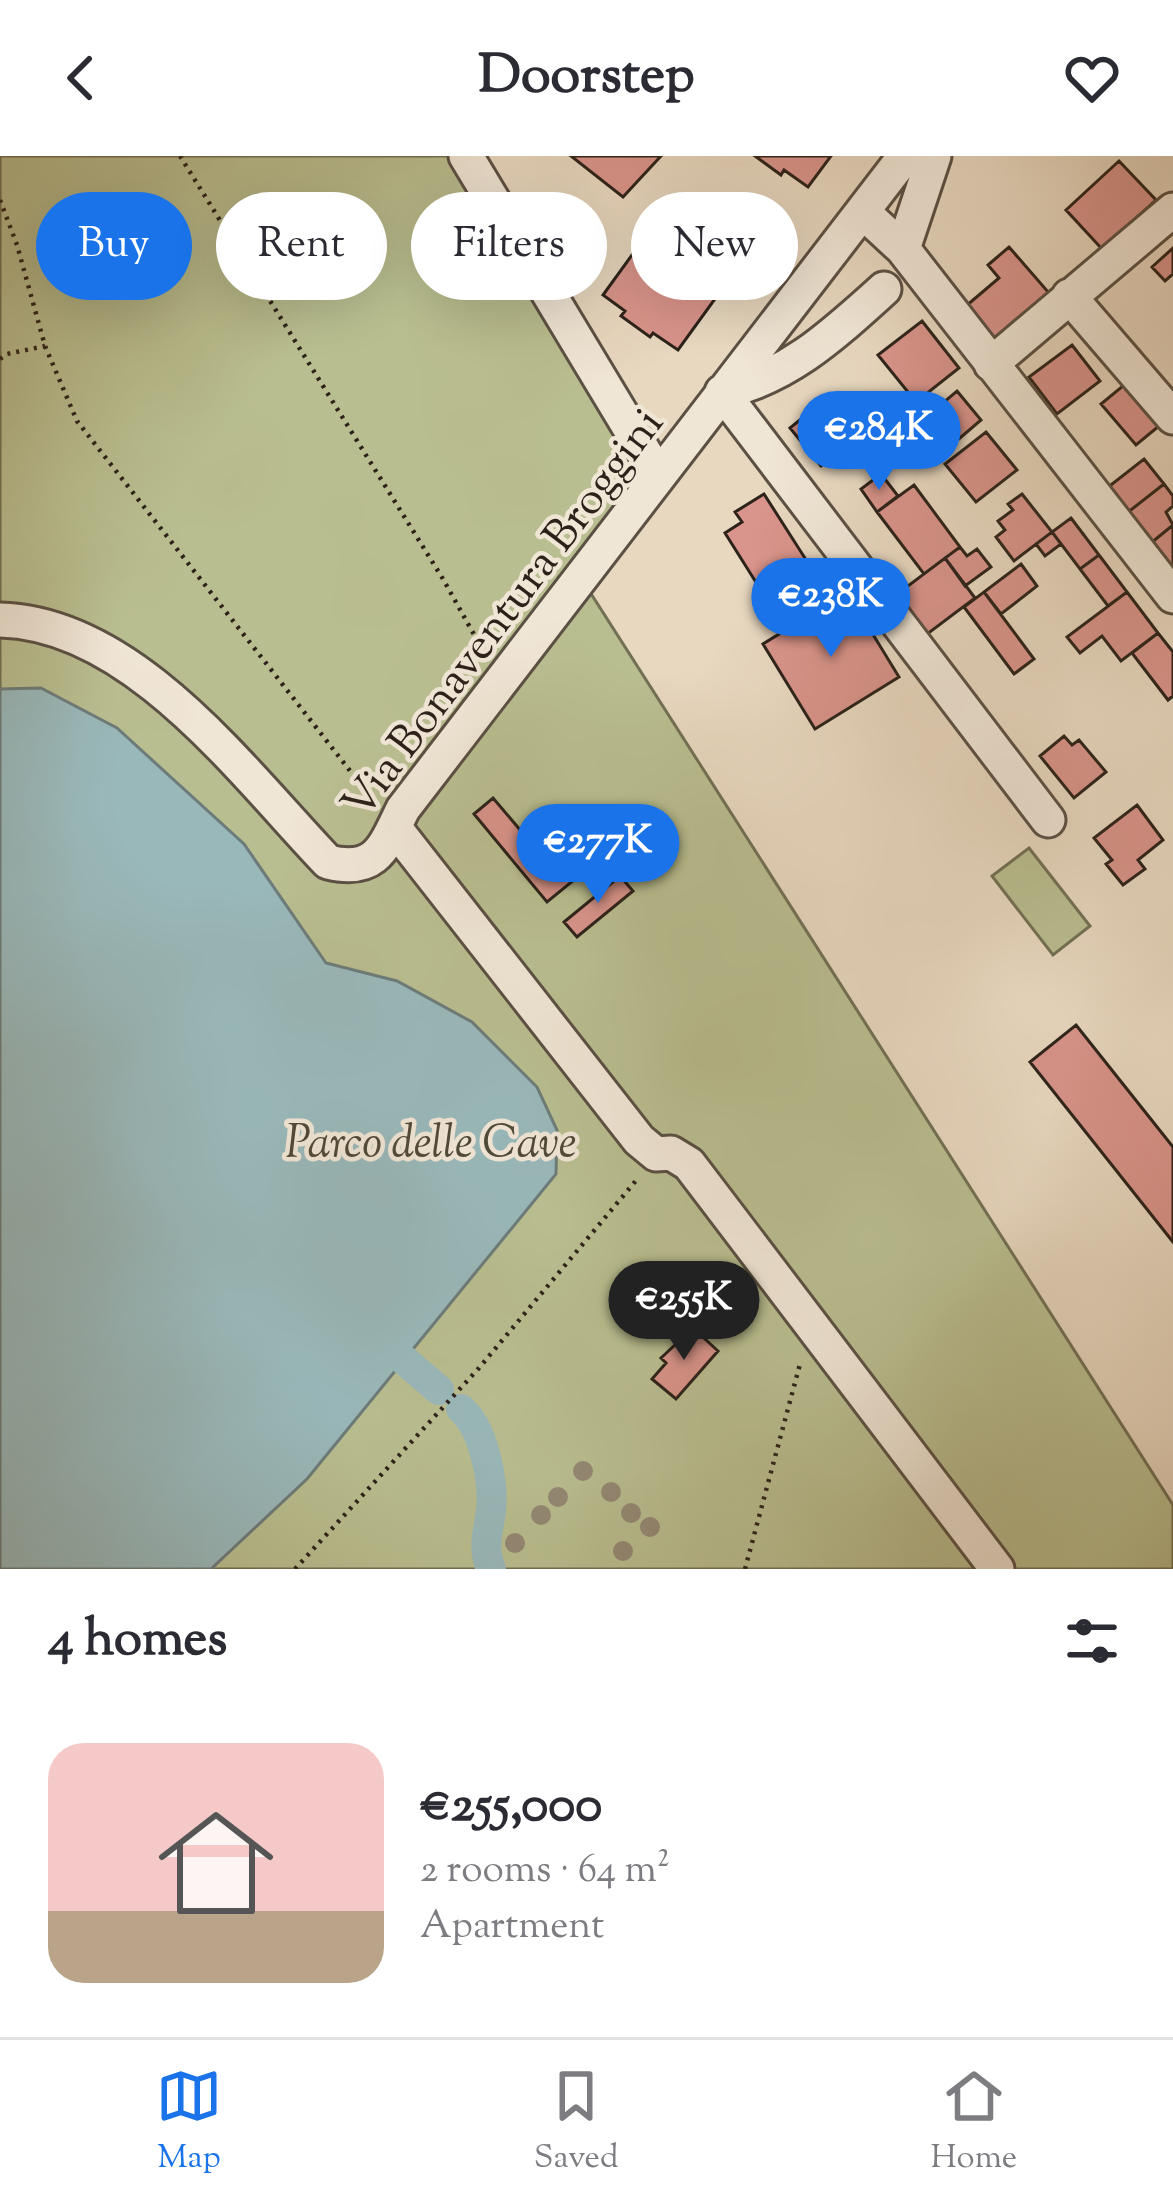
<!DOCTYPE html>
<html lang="en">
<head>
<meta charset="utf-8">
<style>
  body { margin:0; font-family:"Sorts Mill Goudy",serif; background:#f7f7f7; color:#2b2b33; height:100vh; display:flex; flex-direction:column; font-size:45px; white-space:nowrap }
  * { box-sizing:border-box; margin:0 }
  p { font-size:39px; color:#7c7c81 }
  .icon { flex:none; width:66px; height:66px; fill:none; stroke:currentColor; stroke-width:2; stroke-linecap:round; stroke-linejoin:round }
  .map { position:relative; height:1413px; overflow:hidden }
  .drawer { display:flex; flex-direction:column; background:#fff; flex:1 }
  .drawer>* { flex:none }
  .guide { position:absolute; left:36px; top:36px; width:1101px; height:108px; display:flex; gap:24px }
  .price { position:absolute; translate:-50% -102px; padding:0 27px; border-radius:42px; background:#1a73e8; color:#fff; font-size:39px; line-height:78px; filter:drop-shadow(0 3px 6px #0008) }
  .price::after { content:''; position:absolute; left:50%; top:72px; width:36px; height:27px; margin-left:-18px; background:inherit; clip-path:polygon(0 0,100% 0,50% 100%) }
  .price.selected { background:#222; color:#fff }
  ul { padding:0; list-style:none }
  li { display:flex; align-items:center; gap:36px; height:300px; padding:0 48px }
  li+li { border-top:3px solid #e1e1e2 }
  li span { display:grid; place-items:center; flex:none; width:336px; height:240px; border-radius:36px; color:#555 }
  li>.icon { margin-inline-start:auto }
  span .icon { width:144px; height:144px; fill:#fffc; stroke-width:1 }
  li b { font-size:51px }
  h2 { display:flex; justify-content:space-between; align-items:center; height:144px; padding:0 48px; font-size:51px }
  .chip { padding:0 42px; border-radius:54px; background:#fff; box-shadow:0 12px 48px #0002; font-size:42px; line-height:108px }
  .chip.selected { background:#1a73e8; color:#fff }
  header { display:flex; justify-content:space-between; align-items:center; height:156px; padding:0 48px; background:#fff; font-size:54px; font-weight:800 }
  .tab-bar { display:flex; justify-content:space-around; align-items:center; height:168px; border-top:3px solid #e1e1e2; background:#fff; font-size:33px; color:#7c7c81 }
  .tab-bar a { display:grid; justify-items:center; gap:6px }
  .tab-bar .selected { color:#1a73e8 }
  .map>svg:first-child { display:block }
  .green { fill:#b9be90; stroke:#727055; stroke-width:3 }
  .water { fill:#99b8ba; stroke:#6d7c7a; stroke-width:3 }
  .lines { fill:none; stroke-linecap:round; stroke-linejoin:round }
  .canal { stroke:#99b8ba; stroke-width:30 }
  .building { fill:#d9948b; stroke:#2c221a; stroke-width:3 }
  .minor-casing { stroke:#5b5044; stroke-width:39 }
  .path { stroke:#2c221a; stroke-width:4.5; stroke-dasharray:3 6; stroke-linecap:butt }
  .minor { stroke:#f0e6d6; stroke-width:33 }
  .tree { fill:#948975 }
  .labels { text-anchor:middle; stroke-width:9; stroke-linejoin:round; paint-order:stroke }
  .street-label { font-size:45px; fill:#2c221a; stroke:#f0e6d6 }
  .park-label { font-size:45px; font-style:italic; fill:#4f4938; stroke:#f0e6d6 }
</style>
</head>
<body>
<header><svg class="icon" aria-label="back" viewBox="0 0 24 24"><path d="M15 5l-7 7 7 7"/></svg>Doorstep<svg class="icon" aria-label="heart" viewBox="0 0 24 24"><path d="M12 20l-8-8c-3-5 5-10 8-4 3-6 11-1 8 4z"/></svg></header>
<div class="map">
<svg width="1173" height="1413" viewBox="0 0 1173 1413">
  <rect width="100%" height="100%" fill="#e8d8c0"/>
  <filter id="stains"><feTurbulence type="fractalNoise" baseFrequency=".00167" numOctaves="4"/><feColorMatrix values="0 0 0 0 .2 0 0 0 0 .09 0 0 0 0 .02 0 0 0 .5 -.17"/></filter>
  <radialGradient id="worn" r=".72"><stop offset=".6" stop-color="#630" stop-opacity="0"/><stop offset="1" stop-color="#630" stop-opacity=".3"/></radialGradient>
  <path class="green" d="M0,0H449L641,322L574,411L1173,1349V1413H0Z
    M1029,692L1090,770L1053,799L992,720Z"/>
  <path class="water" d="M41,532L117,572L244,688L326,807L397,825L472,866L537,931L557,974L556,1018L307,1323L211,1413H0V533Z"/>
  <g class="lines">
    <path class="canal" d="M404,1204L439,1234
      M461,1253C484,1273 494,1326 491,1355C488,1378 482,1390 491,1413"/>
  </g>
  <path class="building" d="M571,0H661L623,41Z
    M755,0H831L808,31L784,14L781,19Z
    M1119,5L1156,44L1102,93L1066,54Z
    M645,81L670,99L673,95L720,136L678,194L653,177L650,181L621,160L625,155L603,139Z
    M1009,91L1049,137L994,184L966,150L999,122L988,109Z
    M1173,92V118L1165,125L1152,111Z
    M922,165L959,212L916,246L878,199Z
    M1072,189L1100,225L1057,258L1029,221Z
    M1124,229L1159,270L1136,289L1101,248Z
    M957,235L981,264L932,306L916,288L923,282L913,272Z
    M827,242L858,281L821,310L790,272Z
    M986,276L1017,314L976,346L945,308Z
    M1144,303L1164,328L1127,357L1107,332Z
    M881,318L898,340L877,356L861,333Z
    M1164,328L1173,340V350L1166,356L1173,369L1151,387L1127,357Z
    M914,329L960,391L924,418L877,356Z
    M764,338L810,410L764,439L725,377L742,366L735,356Z
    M1022,338L1052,376L1014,405L996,381L1005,374L998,365L1013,354L1008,348Z
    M1071,362L1099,399L1080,413L1052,376Z
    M1173,369V415L1151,387Z
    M1052,376L1061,388L1045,400L1036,388Z
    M960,391L967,400L977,393L991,411L965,430L945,402Z
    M1099,399L1127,436L1108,450L1080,413Z
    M945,402L975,442L918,485L888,445Z
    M1021,408L1037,430L1001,458L984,436Z
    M847,436L899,521L815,573L763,488Z
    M984,436L1034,503L1014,518L964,451Z
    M1127,436L1158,477L1121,505L1102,480L1080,497L1067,481Z
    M1158,477L1173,496V540L1168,544L1132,497Z
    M1064,580L1072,589L1079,584L1106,616L1074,642L1040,600Z
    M493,642L549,708L584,680L601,702L547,746L474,658Z
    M1137,649L1163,684L1138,704L1145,713L1123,729L1106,708L1112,704L1094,682Z
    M620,720L633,735L577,781L564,766Z
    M1076,869L1173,991V1086L1030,906Z
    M693,1172L718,1195L676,1243L652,1223L666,1207L661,1202Z"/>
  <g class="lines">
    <defs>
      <path id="minor" d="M466,0L658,319
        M863,56L903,93L1173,440
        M903,93L934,0
        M1069,140L1173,261
        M991,208L1173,54
        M722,236L1048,664
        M722,236C789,221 834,178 884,133
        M0,464C133,467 242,616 328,706C377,718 384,691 403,653L905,0
        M394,671L639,984L656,998L671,997L689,1008L997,1413"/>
    </defs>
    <use href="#minor" class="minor-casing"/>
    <path class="path" d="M180,0L443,423L486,500
      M0,44L17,89L45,190L77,265L372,643
      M0,203L7,198L45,190
      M295,1413L479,1212L639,1021
      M745,1413L800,1208"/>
    <use href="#minor" class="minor"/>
  </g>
  <g class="tree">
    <circle cx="583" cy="1315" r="10"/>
    <circle cx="611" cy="1336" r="10"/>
    <circle cx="558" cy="1341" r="10"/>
    <circle cx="631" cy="1357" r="10"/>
    <circle cx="541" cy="1359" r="10"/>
    <circle cx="650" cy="1371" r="10"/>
    <circle cx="515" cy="1387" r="10"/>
    <circle cx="623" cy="1395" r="10"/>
  </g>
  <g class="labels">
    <g class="street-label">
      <text transform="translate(501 456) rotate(-53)" y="16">Via Bonaventura Broggini</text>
    </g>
    <g class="park-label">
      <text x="431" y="1000">Parco delle Cave</text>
    </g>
  </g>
  <rect width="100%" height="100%" filter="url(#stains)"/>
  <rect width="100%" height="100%" fill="url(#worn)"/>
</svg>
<b class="price" style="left:879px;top:337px">€284K</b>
<b class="price" style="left:831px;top:504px">€238K</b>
<b class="price" style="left:598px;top:750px">€277K</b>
<b class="price selected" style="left:684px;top:1207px">€255K</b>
<div class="guide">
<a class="chip selected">Buy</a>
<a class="chip">Rent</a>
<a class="chip">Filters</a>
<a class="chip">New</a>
</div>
</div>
<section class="drawer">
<h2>4 homes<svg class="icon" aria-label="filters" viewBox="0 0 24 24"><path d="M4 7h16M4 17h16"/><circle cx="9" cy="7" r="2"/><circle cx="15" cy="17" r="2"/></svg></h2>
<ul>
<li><span style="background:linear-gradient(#f6c9c9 70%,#b9a48a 0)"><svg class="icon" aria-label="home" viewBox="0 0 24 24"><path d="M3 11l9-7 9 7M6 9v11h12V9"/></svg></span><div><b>€255,000</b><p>2 rooms · 64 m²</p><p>Apartment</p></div></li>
</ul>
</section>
<nav class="tab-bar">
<a class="selected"><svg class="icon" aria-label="map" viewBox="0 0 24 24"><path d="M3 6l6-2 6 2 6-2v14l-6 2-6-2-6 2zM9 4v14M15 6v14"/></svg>Map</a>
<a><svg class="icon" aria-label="saved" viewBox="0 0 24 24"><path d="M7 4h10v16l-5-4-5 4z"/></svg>Saved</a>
<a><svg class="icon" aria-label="home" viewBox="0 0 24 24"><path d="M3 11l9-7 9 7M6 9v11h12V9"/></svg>Home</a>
</nav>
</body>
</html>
